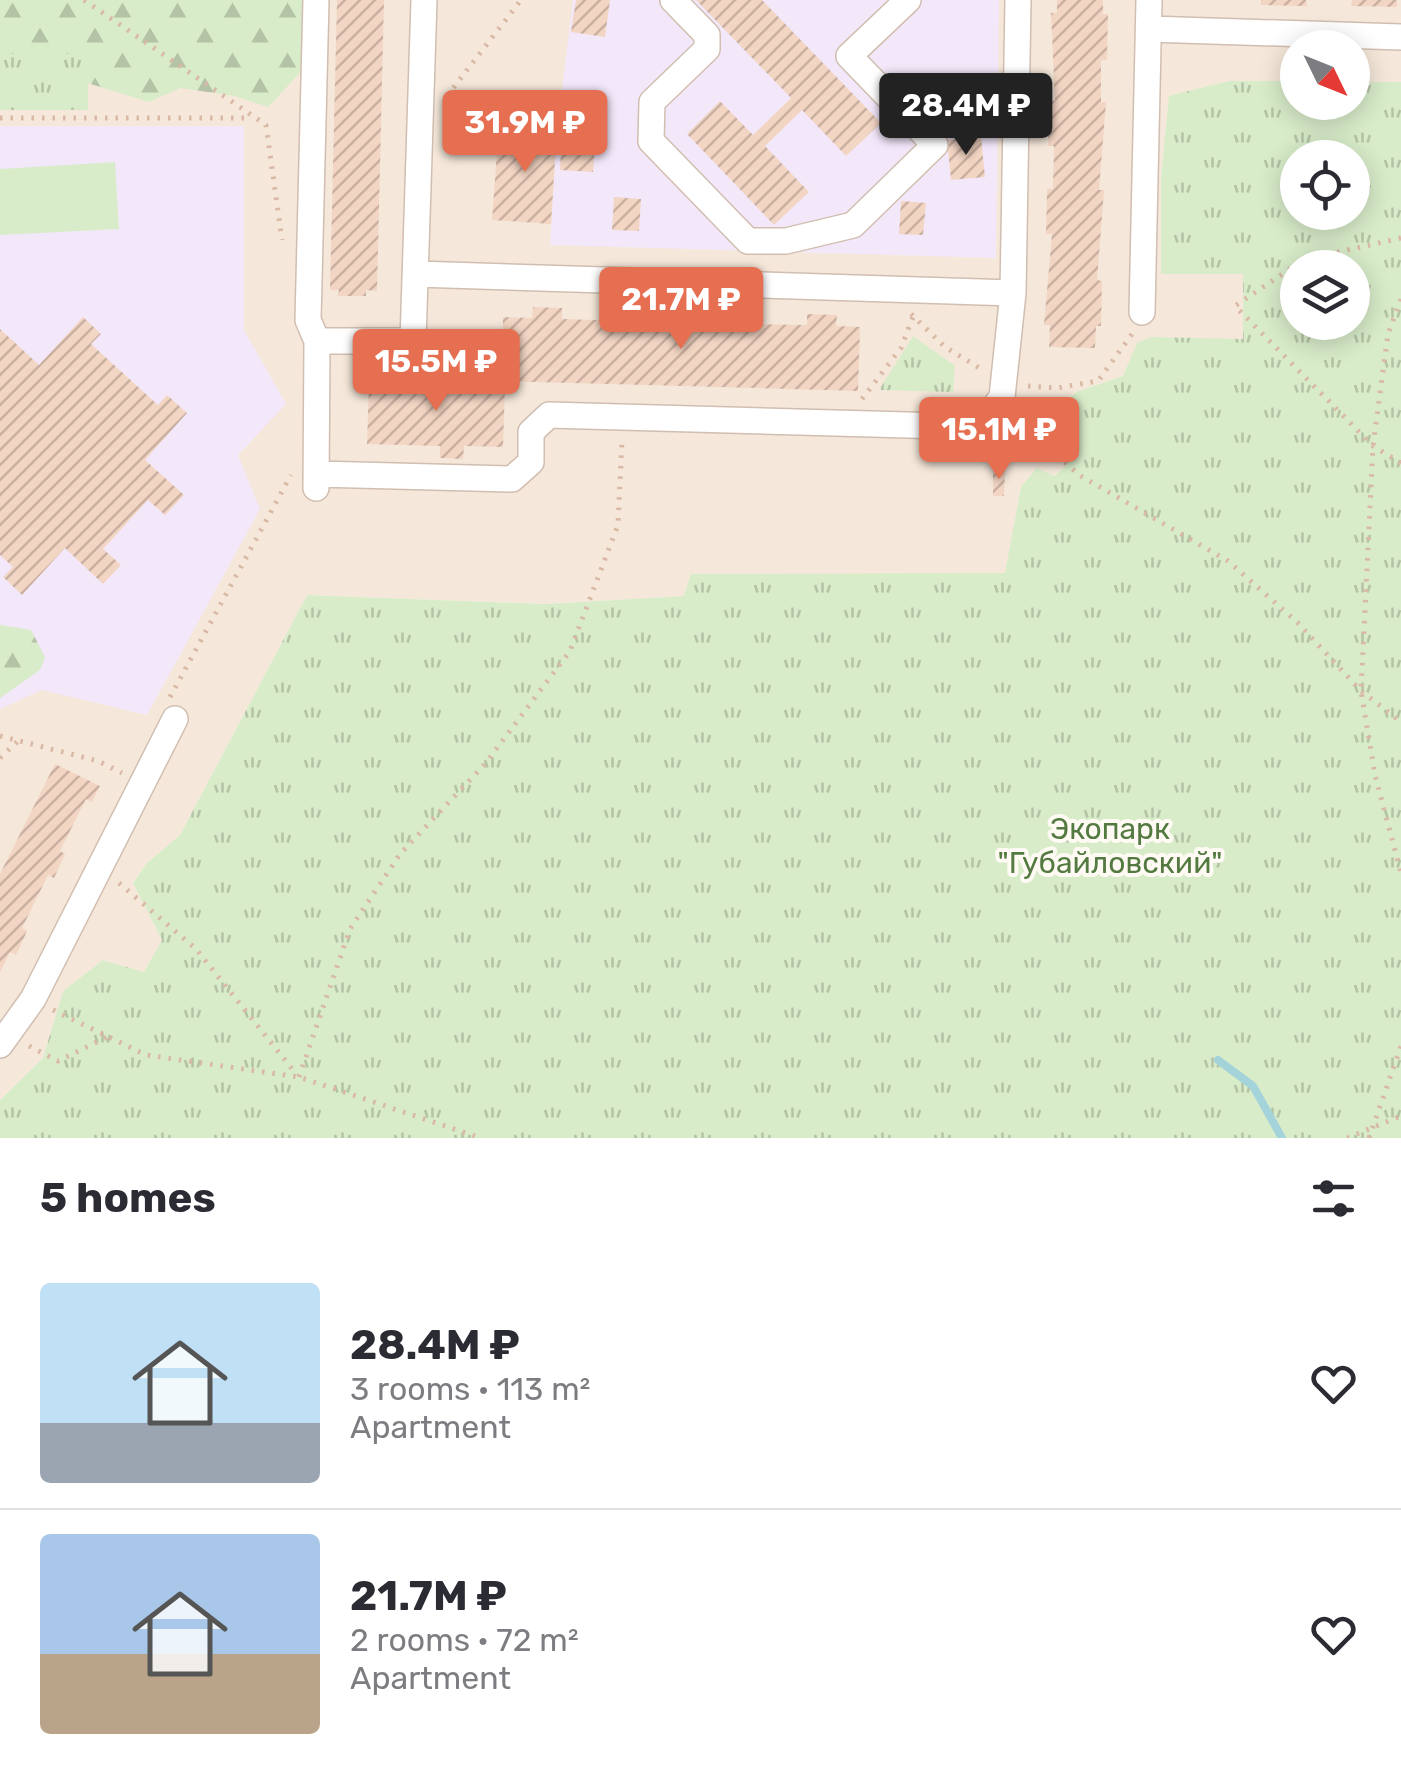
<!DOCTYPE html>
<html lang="en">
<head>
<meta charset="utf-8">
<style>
  body { margin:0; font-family:Rubik,sans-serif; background:#f7f7f7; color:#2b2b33; height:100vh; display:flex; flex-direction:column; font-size:38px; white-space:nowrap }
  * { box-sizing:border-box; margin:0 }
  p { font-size:32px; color:#7c7c81 }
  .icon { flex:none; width:55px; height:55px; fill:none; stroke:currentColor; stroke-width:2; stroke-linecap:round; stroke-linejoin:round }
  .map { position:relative; height:1138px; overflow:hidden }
  .sheet { display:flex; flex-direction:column; background:#fff; flex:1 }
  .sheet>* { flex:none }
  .needle { width:65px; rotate:133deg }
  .tools { position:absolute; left:1280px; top:30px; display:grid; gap:20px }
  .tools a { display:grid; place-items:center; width:90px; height:90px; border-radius:50%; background:#fff; box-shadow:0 5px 25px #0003; font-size:50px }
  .price { position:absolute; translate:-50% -85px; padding:0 22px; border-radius:10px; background:#e76f51; color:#fff; font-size:32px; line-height:65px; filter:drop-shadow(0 2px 5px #0008) }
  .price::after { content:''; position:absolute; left:50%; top:60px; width:30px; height:22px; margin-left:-15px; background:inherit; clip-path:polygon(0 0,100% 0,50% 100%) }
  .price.current { background:#222; color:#fff }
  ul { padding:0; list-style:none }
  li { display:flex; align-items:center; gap:30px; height:250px; padding:0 40px }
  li+li { border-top:2px solid #e1e1e2 }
  li span { display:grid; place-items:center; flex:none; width:280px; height:200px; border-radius:10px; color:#555 }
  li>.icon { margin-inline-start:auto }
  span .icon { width:120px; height:120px; fill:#fffc; stroke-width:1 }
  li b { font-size:42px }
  h2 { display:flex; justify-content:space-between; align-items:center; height:120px; padding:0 40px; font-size:42px }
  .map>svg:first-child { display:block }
  .residential { fill:#f5e8da }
  .education { fill:#f3e8fa }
  .grass { fill:#d8ecc9 }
  .forest { fill:url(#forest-firs) }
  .park { fill:url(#park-tufts); fill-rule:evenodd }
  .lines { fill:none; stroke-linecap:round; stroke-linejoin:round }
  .stream { stroke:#a5d3da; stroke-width:8 }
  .building { fill:url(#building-hatch) }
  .minor-casing { stroke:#d1beb0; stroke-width:28 }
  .path { stroke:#d9b8a5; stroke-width:5; stroke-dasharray:2.5 8; stroke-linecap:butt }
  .minor { stroke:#fff; stroke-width:25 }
  .labels { text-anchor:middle; stroke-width:8; stroke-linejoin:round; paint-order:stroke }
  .park-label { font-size:30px; fill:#537a41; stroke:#fffaf3 }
</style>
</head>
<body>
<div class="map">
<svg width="1401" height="1138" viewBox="0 0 1401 1138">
  <defs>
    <pattern id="forest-firs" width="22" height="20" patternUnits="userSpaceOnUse" patternTransform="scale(2.5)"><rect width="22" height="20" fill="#d8ecc9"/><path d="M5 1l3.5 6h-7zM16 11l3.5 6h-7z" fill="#b4c2a5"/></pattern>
    <pattern id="park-tufts" width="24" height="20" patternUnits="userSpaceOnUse" patternTransform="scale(2.5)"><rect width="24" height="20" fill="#d8ecc9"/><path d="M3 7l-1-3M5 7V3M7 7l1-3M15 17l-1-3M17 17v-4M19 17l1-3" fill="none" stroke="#b4c2a5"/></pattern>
    <pattern id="building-hatch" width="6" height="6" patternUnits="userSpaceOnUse" patternTransform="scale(2.5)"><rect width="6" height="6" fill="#f3d5c3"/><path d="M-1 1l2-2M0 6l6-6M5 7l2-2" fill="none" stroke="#cab0a1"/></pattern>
  </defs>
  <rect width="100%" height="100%" fill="#fdf6ec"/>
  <path class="residential" d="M0,0H1401V82H1353L1352,48H1298L1297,81H1229L1169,97L1161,176V273L1243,274V340L1151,337L1138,343L1123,376L1076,392L1047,419L1068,463L1054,476L1021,487L1006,574H692L685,596L546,604L307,595L180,835L146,864L133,882L162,940L144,972L103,960L63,991L43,1058L0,1100Z"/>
  <path class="education" d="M573,0H999L996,258L550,245L557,129Z
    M0,126H244V330L286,404L238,455L260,509L147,715L42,690L0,709Z"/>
  <path class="grass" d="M115,162L119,229L0,235V169Z"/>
  <path class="forest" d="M0,0H323L314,58L268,107L235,96L180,88L149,102L81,81L0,93Z
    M0,625L31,630L45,657L40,670L0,698Z"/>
  <path class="park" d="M0,54H88V110H0Z
    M1229,81H1297L1298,102H1352L1353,82H1401V1138H0V1100L43,1058L63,991L103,960L144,972L162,940L133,883L146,864L180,835L307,595L546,604L684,596L691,574L1005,573L1021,487L1037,468L1054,476L1068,463L1046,419L1076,392L1123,376L1137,343L1151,337L1243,339V274H1161V176L1169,96ZM1298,158H1352V212H1298ZM1298,268H1352V322H1298Z
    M913,336L955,366L953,392L879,390Z"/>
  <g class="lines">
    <path class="stream" d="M1218,1060L1253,1086L1282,1138"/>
  </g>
  <path class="building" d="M337,0H384L377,291L366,290V296H338L339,290H330Z
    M576,0H610L605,37L571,32Z
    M696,0H762L881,123L846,156L802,110L765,146L809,192L774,225L687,134L720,101L753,135L791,98Z
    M1057,0H1103V14H1108L1107,60H1101V102H1106L1099,190H1104L1097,280L1102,281L1101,326H1096L1095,348L1049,347L1050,325H1044L1052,234H1046L1047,189H1053L1054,146H1048L1049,100L1055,101L1051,13H1057Z
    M1261,0H1306L1307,6L1261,5Z
    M1352,0H1397V7L1351,6Z
    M499,125L557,129L551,224L492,220Z
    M562,131L596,133L593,172L560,170Z
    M981,137L985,177L951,180L947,140Z
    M614,197L641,199L639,231L612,230Z
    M901,201L926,203L923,235L899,234Z
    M533,307L562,308V319L630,321V310H659V321L707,323V312L736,313V324L807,325V314L837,315L836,326L860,327L858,391L502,381L503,317L532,318Z
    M83,317L101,334L91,344L158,405L167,395L187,413L145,460L184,495L165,515L148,500L103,549L121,565L103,584L65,548L22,595L3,577L13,567L0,555V329L39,365Z
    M416,368L439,369V382L505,384L503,447L464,446L463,459L440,458V446L367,444L369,381L415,382Z
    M993,467L1005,468L1004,496H993Z
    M55,764L100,786L92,802L86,799L60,851L65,854L54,878L48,875L22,928L27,931L16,955L10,952L0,972V874Z"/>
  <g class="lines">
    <defs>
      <path id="minor" d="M316,0L308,320L317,341
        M673,0L707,35V49L652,102L651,141L748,241H786L853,225L935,145L849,56L908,0
        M1149,29L1401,37
        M416,274L1013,293
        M1142,312L1149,0
        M317,474L512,479L531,462V432L549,415L980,427L1002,397L1013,293L1018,0
        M316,488L317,341H413L424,0
        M0,1045L33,999L175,719"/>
    </defs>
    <use href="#minor" class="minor-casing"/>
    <path class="path" d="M84,0L266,125L282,240
      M447,96L521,0
      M0,118H252
      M1401,238L1303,260L1235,306L1373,446L1401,463
      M1401,299L1388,334L1373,446L1361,691L1375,775L1401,873
      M911,314L945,347L981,369
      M1028,386L1057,388L1098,381L1132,334
      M862,399L901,348L913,317
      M1018,420L1079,475L1228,561L1298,623L1361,691L1401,722
      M170,697L291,475
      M0,736L98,761L122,773
      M0,758L18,741
      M119,883L196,949L297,1075
      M53,1010L146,1055L299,1077L481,1138
      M29,1046L58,1061L107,1037
      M299,1077L350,929L400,854L485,764L570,651L618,525L622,440
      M1347,1138L1401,1116
      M1369,1138L1401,1046"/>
    <use href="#minor" class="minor"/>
  </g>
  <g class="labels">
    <g class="park-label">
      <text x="1110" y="839">Экопарк<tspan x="1110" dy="34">"Губайловский"</tspan></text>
    </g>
  </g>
</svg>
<div class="tools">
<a><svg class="needle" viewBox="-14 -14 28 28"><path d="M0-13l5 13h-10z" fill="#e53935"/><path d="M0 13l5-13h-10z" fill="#7c7c81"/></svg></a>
<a><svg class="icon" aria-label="locate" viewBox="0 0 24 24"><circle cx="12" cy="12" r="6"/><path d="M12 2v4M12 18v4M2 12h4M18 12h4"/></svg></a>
<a><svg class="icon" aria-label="layers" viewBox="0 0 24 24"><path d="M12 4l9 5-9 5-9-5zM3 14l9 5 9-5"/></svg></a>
</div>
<b class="price current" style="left:966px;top:158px">28.4M ₽</b>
<b class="price" style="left:525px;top:175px">31.9M ₽</b>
<b class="price" style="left:681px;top:352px">21.7M ₽</b>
<b class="price" style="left:436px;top:414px">15.5M ₽</b>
<b class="price" style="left:999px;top:482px">15.1M ₽</b>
</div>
<section class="sheet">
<h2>5 homes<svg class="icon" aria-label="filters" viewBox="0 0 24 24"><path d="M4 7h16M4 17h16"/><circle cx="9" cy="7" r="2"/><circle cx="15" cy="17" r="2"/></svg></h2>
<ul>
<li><span style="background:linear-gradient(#bfe0f5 70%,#9aa5b1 0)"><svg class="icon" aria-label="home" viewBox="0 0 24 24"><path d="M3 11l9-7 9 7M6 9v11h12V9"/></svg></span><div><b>28.4M ₽</b><p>3 rooms · 113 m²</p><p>Apartment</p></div><svg class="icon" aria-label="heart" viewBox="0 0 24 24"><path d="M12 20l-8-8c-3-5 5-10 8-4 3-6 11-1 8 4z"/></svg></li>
<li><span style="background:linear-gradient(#a9c7e8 60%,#b9a48a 0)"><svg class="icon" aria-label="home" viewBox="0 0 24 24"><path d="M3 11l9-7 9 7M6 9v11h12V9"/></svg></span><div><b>21.7M ₽</b><p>2 rooms · 72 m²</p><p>Apartment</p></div><svg class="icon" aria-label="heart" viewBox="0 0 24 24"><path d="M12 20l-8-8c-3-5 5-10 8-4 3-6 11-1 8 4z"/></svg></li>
</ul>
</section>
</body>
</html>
